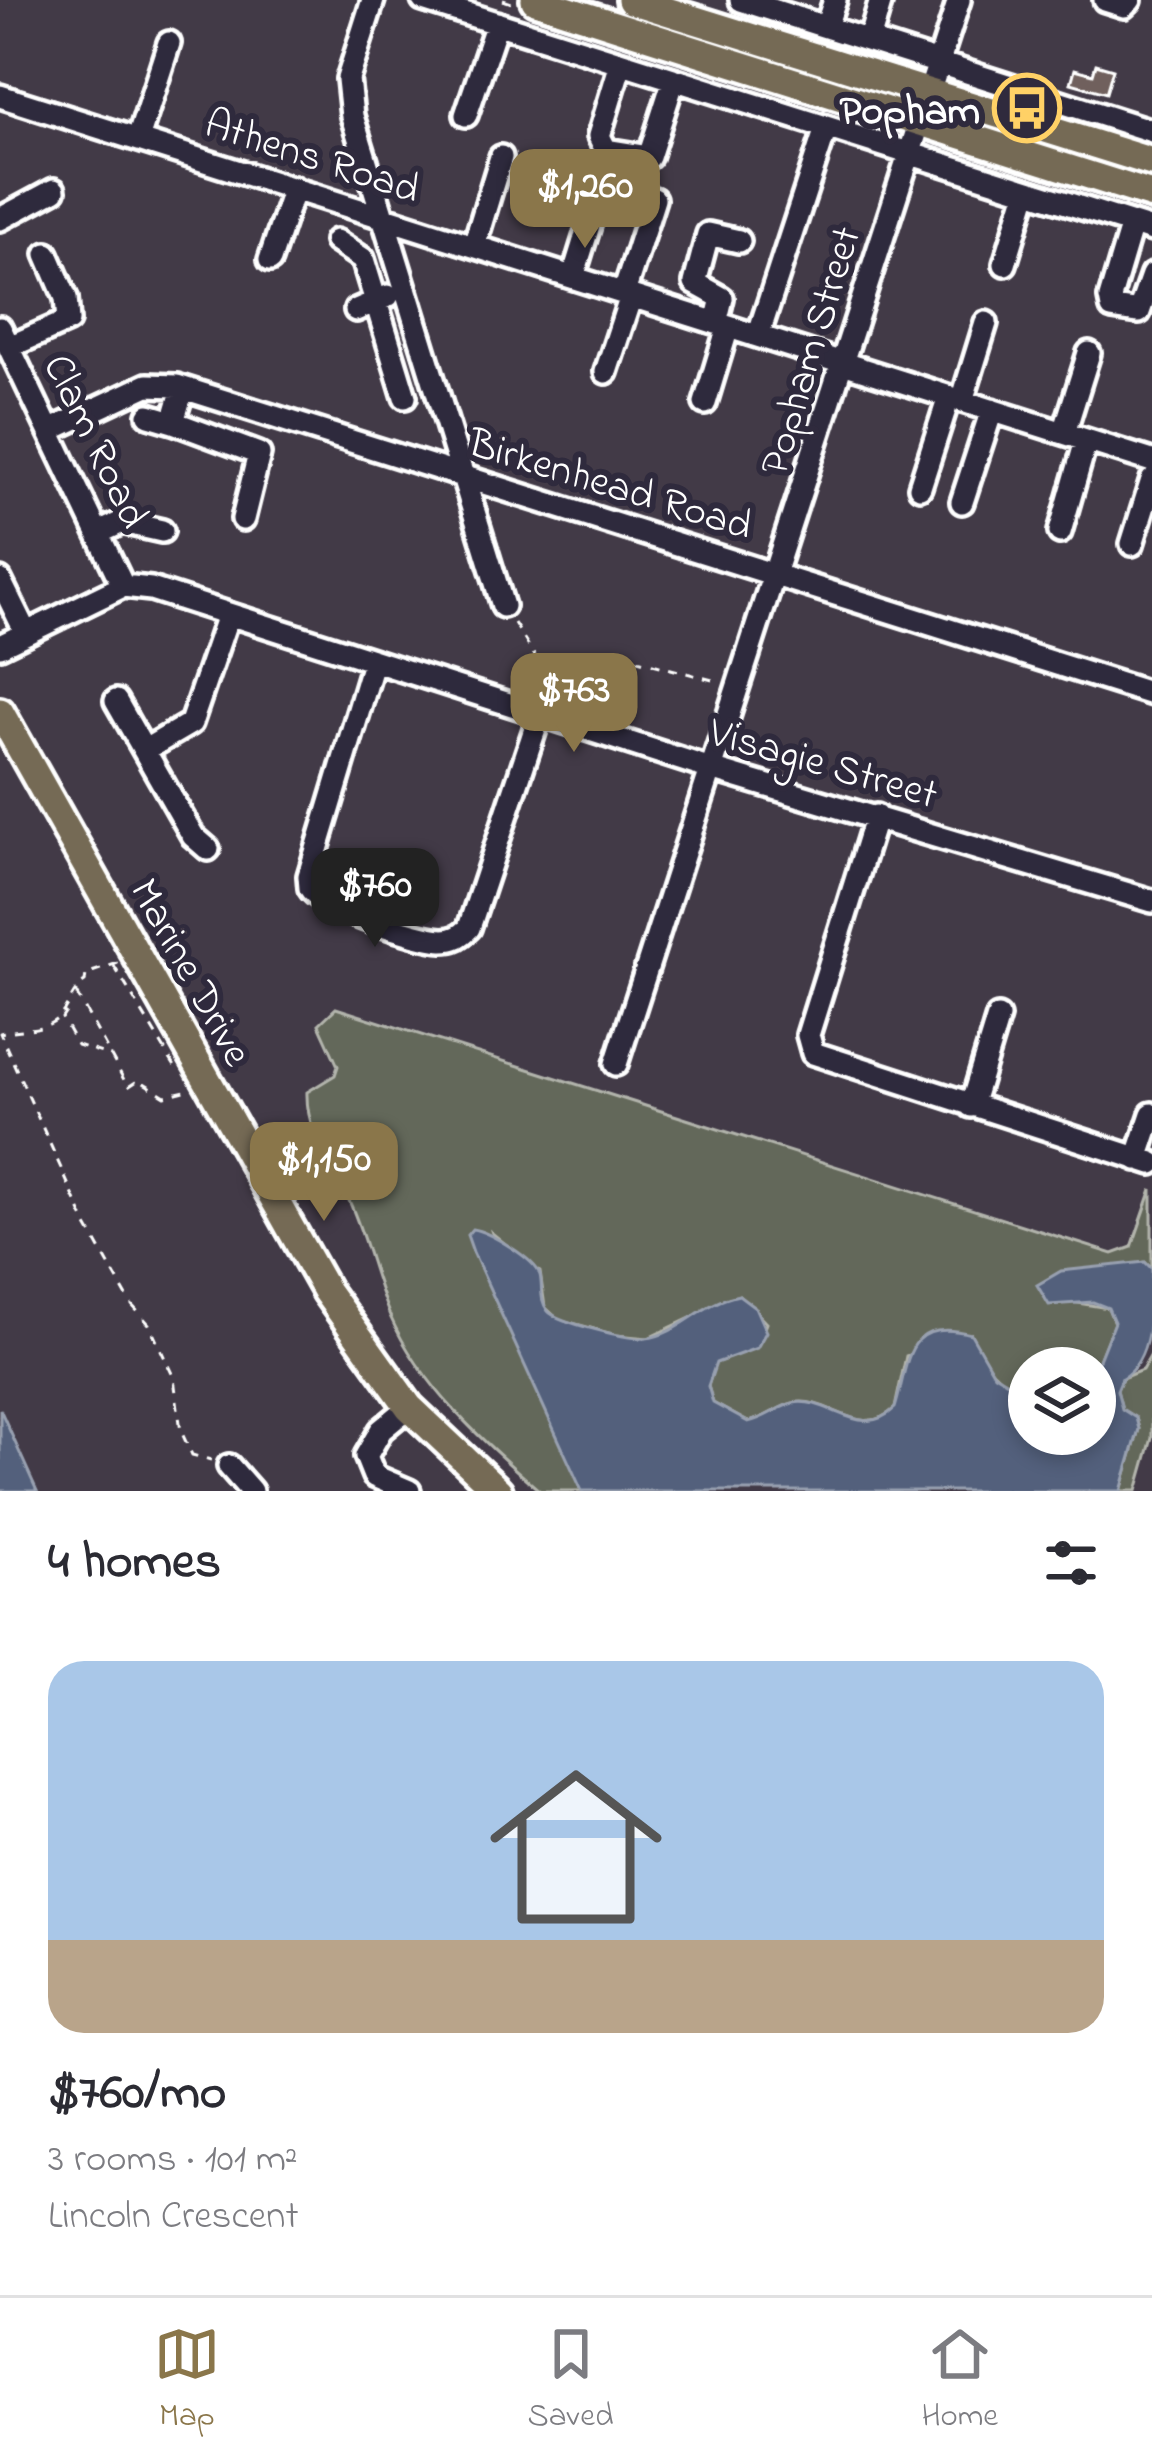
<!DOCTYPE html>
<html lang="en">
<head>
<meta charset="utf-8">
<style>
  body { margin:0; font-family:"Indie Flower",sans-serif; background:#f2f2f3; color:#2b2b33; height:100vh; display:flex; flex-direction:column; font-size:45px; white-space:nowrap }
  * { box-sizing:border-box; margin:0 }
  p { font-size:39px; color:#7c7c81 }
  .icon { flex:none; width:66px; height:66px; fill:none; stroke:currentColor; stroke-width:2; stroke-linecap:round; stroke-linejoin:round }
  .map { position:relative; height:1491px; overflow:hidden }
  .panel { display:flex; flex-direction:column; background:#fff; flex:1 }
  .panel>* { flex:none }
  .fabs { position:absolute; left:1008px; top:1347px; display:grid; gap:24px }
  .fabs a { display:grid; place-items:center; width:108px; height:108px; border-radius:50%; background:#fff; box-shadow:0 6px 18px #0003; font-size:60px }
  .price { position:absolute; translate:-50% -102px; padding:0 27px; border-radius:24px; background:#8a764a; color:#fff; font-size:39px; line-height:78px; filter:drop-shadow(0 3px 6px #0008) }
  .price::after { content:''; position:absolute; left:50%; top:72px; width:36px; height:27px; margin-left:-18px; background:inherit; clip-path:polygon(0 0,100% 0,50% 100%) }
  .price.active { background:#222; color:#fff }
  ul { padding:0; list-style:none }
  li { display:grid; align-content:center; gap:24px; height:636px; padding:0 48px }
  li+li { border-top:3px solid #e1e1e2 }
  li span { display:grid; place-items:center; height:372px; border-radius:36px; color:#555 }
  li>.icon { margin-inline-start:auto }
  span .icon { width:216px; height:216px; fill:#fffc; stroke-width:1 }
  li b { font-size:51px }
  h2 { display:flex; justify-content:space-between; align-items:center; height:144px; padding:0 48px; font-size:51px }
  .tab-bar { display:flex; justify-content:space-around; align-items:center; height:168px; border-top:3px solid #e1e1e2; background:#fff; font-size:33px; color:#7c7c81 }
  .tab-bar a { display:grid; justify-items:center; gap:6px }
  .tab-bar .active { color:#8a764a }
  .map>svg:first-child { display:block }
  .green { fill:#64685a; stroke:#b2b4ac; stroke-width:3 }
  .water { fill:#53617c; stroke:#98a0b0; stroke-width:3 }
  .building { fill:#6f605d; stroke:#fff; stroke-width:3 }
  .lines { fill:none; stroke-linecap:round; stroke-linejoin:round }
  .minor-casing { stroke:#fff; stroke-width:30 }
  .major-casing { stroke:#fff; stroke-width:36 }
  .path { stroke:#fff; stroke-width:3; stroke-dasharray:9 9; stroke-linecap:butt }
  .minor { stroke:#2f2a3d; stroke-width:21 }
  .major { stroke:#756a55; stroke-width:27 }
  .labels { text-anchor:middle; stroke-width:12; stroke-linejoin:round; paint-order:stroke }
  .poi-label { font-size:42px; font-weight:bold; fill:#fff; stroke:#2f2a3d; text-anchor:end }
  .street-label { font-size:42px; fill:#fff; stroke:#2f2a3d }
</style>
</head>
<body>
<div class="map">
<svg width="1152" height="1491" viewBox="0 0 1152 1491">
  <rect width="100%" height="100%" fill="#423a47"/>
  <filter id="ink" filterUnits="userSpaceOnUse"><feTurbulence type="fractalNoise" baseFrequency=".00833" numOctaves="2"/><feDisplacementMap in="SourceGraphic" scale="24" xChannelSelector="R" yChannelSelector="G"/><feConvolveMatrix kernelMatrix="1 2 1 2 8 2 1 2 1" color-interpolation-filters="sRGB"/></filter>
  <g filter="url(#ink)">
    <path class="green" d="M336,1008L1113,1254L1132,1247L1152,1189V1269L1145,1262L1112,1268L1072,1302L1108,1308L1114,1323L1095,1370L1029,1368V1395C999,1384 982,1364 971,1334L906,1356L895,1408C859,1442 830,1395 793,1403C777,1407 765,1419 748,1422L713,1403L708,1386L715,1363L757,1347L766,1323L739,1295L648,1338L616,1335L558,1319L545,1307L540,1272L492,1233L582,1491H540C483,1442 421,1386 390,1316C373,1276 365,1233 346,1194C329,1158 306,1133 307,1092L335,1075L338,1066L319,1024Z
      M1152,1353V1438L1137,1491H1121L1139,1429L1136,1418L1122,1410L1117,1390L1122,1378L1142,1370Z"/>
    <path class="water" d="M472,1229C488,1231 535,1259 540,1275C543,1287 539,1300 548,1311C557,1322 630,1340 646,1338C679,1335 701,1302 739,1295L755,1307L766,1332L757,1348L716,1363L708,1386L713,1403L748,1422C765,1419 777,1407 793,1403C830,1396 860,1442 895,1408C909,1363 904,1316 971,1334L994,1374L1029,1395V1434H1095V1370L1114,1322L1108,1308L1093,1302L1049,1305L1037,1285L1061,1271L1145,1262L1152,1269C1152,1310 1152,1361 1122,1378L1117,1390L1122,1409L1136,1418L1139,1429L1121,1491H582L473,1252L467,1235Z
      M0,1409L37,1491H0Z"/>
    <path class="building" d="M1096,64L1113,69L1106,93L1071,83L1075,69L1093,74Z"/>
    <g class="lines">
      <defs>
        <path id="minor" d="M373,0L348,79L352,116L503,606
          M423,0L1152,230
          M741,0L1152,131
          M1105,0L1124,6L1130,0
          M826,27L835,0
          M869,41L881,0
          M621,63L599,136L606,150L649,157L674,79
          M0,96L1152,461
          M466,115L497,23
          M138,139L169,43
          M0,219L54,190
          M1132,224L1110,298L1112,308L1139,312L1152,275
          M336,241L363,259L405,397
          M474,246L501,157
          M270,260L294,188
          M1005,264L1027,191
          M573,277L602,183
          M624,293L654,199
          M356,310L388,296
          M716,323L722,298L695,283L708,234L739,241
          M0,328L123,586
          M758,336L826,128
          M9,347L68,321L66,298L47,254
          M606,372L631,296
          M962,401L986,323
          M705,403L728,327
          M149,415L173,422L183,388
          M173,422L259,454L243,519
          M51,430L147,385L177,386L1152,694
          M1064,433L1089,353
          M920,487L949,397
          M962,502L992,410
          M1060,532L1086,441
          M99,533L122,522L162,531
          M1132,544L1152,480
          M0,580L26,633
          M0,646L123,586L151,589L708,768L1152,901
          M373,663L309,876L310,888C321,908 418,939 443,940C455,940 461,936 469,928L540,714
          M116,701L193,836L208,849
          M145,750L191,723L228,615
          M876,816L808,1035L813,1053L1152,1163
          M616,1064L959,0
          M971,1106L998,1017
          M1137,1159L1152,1114
          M229,1466L251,1491
          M409,1491L374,1476L366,1456L381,1430L409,1407"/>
        <path id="major" d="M535,0L1152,195
          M631,0L1152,162
          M0,712L326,1291L409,1407L498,1491"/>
      </defs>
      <use href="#minor" class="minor-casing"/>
      <use href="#major" class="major-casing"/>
      <path class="path" d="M503,0L515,4
        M514,623L550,680L545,698
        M550,680L615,654L720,682
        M118,963L86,974L85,982C69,991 69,1015 49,1024C36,1030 15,1030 0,1033L87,1226L131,1304L149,1324L174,1378L181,1431L192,1455L211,1460
        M114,966L177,1070
        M76,993L128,1087L139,1080L165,1096L189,1090
        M66,1012L62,1018L77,1045L111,1056"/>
      <use href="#minor" class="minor"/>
      <use href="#major" class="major"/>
    </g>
  </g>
  <defs>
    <symbol id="bus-ring" viewBox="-11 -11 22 22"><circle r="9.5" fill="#2f2a3d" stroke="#ffd166" stroke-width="1.5"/><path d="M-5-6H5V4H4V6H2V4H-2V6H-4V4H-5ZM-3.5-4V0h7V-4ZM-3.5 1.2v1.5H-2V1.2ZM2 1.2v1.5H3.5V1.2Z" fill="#ffd166"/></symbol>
  </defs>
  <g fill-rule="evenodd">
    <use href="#bus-ring" x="989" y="70" width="76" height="76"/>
  </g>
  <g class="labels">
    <g class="poi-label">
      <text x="980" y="123">Popham</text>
    </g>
    <g class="street-label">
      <text transform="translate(313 154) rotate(18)" y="15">Athens Road</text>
      <text transform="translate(808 350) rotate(-73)" y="15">Popham Street</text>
      <text transform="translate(98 440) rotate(64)" y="15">Clam Road</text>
      <text transform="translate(611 482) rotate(17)" y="15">Birkenhead Road</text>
      <text transform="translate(824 761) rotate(16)" y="15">Visagie Street</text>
      <text transform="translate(193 971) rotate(61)" y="15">Marine Drive</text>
    </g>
  </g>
</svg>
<div class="fabs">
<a><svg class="icon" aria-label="layers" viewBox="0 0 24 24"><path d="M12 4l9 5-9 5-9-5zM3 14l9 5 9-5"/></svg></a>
</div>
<b class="price" style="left:585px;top:251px">$1,260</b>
<b class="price" style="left:574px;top:755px">$763</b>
<b class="price active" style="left:375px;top:950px">$760</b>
<b class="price" style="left:324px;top:1224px">$1,150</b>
</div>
<section class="panel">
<h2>4 homes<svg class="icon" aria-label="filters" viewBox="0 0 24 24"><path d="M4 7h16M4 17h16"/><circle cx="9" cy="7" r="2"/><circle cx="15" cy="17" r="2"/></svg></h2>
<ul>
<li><span style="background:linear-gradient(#a9c7e8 75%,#b9a48a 0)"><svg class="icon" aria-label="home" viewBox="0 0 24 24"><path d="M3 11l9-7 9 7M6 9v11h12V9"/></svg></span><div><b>$760/mo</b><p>3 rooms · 101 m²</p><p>Lincoln Crescent</p></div></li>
</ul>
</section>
<nav class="tab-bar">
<a class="active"><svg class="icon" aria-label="map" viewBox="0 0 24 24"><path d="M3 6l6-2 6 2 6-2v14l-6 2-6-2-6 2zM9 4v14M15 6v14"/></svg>Map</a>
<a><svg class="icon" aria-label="saved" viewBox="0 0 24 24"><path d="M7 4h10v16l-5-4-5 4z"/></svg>Saved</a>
<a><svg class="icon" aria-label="home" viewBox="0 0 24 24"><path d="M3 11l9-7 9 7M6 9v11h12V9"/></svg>Home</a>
</nav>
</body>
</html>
